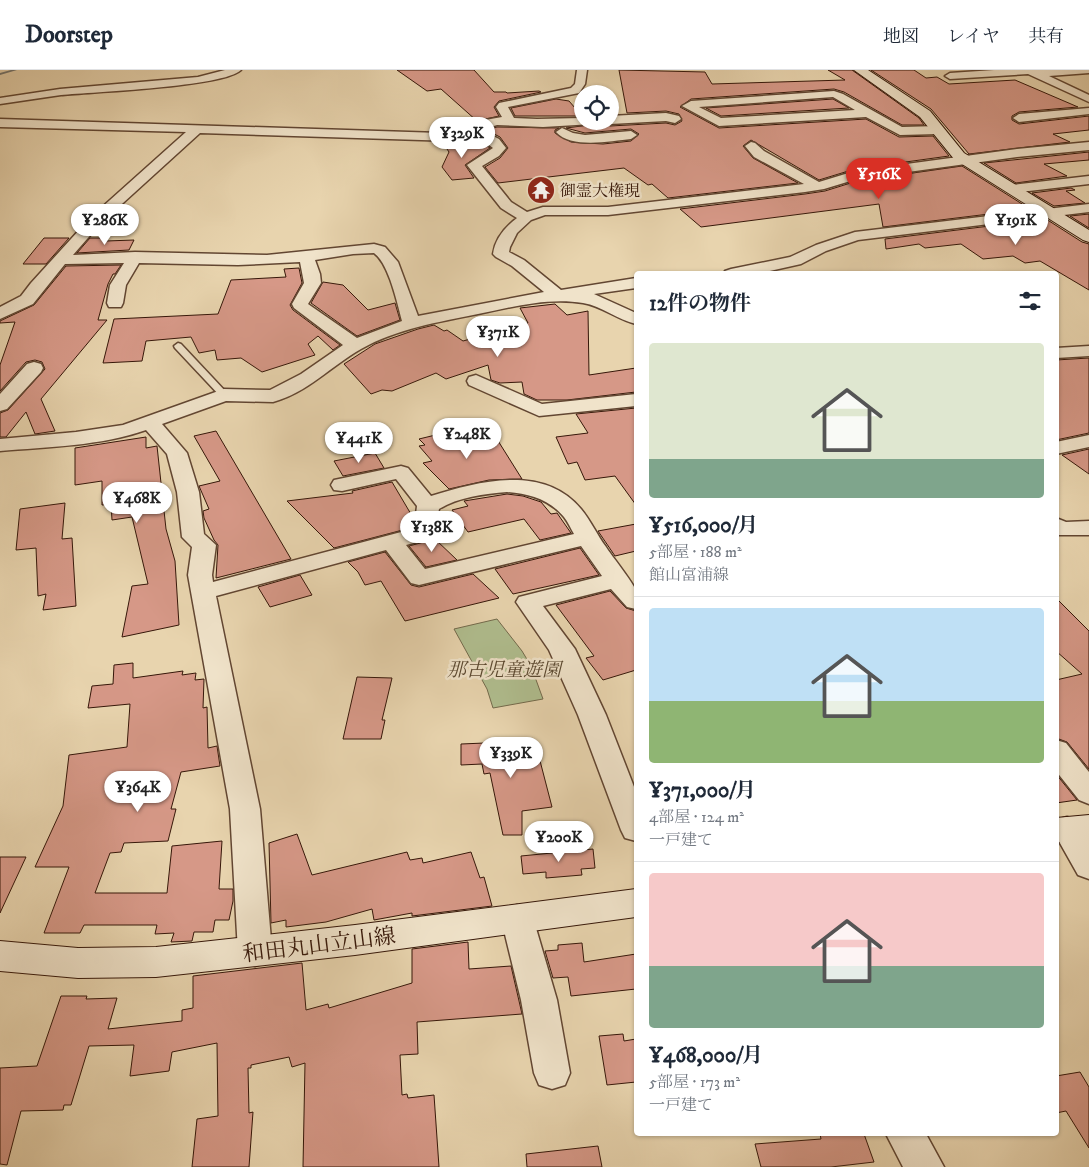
<!DOCTYPE html>
<html lang="ja">
<head>
<meta charset="utf-8">
<style>
  body { margin:0; font-family:"IM FELL DW Pica","Noto Serif JP",serif; background:#f2f2f3; color:#1f2937; height:100vh; display:flex; flex-direction:column; font-size:19px; white-space:nowrap }
  * { box-sizing:border-box; margin:0 }
  p { font-size:16px; color:#747a83 }
  .icon { flex:none; width:28px; height:28px; fill:none; stroke:currentColor; stroke-width:2; stroke-linecap:round; stroke-linejoin:round }
  .map { position:relative; flex:1; overflow:hidden }
  .panel { position:absolute; left:634px; top:201px; width:425px; height:865px; display:flex; flex-direction:column; background:#fff; border-radius:5px; box-shadow:0 1px 4px #0004 }
  .panel>* { flex:none }
  .controls { position:absolute; left:574px; top:15px; display:grid; gap:10px }
  .controls a { display:grid; place-items:center; width:45px; height:45px; border-radius:50%; background:#fff; box-shadow:0 1px 4px #0004; font-size:25px }
  .price { position:absolute; translate:-50% -42px; padding:0 11px; border-radius:18px; background:#fff; color:#222; font-size:16px; line-height:32px; filter:drop-shadow(0 1px 2px #0008) }
  .price::after { content:''; position:absolute; left:50%; top:30px; width:15px; height:11px; margin-left:-8px; background:inherit; clip-path:polygon(0 0,100% 0,50% 100%) }
  .price.on { background:#d93025; color:#fff }
  ul { padding:0; list-style:none }
  li { display:grid; align-content:center; gap:10px; height:265px; padding:0 15px }
  li+li { border-top:1px solid #e0e1e3 }
  li span { display:grid; place-items:center; height:155px; border-radius:5px; color:#555 }
  li>.icon { margin-inline-start:auto }
  span .icon { width:90px; height:90px; fill:#fffc; stroke-width:1 }
  li b { font-size:21px }
  h2 { display:flex; justify-content:space-between; align-items:center; height:60px; padding:0 15px; font-size:21px }
  header { display:flex; align-items:center; gap:30px; box-sizing:border-box; height:70px; padding:0 25px; background:#fff; border-bottom:1px solid #e0e1e3 }
  header strong { font-size:24px }
  nav { display:flex; gap:28px; margin-inline-start:auto; font-size:18px }
  .map>svg:first-child { display:block }
  .green { fill:#b0be8f; stroke:#736a4c }
  .lines { fill:none; stroke-linecap:round; stroke-linejoin:round }
  .stream { fill:#737671; fill-rule:evenodd }
  .building { fill:#d69887; stroke:#361709 }
  .service-casing { stroke:#624632; stroke-width:3 }
  .minor-casing { stroke:#624632; stroke-width:3 }
  .secondary-casing { stroke:#361709; stroke-width:2 }
  .service { fill:#f0e3ca; fill-rule:evenodd }
  .minor { fill:#f0e3ca; fill-rule:evenodd }
  .secondary { fill:#f0e3ca; fill-rule:evenodd }
  .labels { text-anchor:middle; stroke-width:5; stroke-linejoin:round; paint-order:stroke }
  .far-poi-label { font-size:16px; fill:#361709; stroke:#f0e3ca; text-anchor:start }
  .park-label { font-size:19px; font-style:italic; fill:#5b4931; stroke:#f0e3ca }
  .near-street-label { font-size:22px; fill:#361709; stroke:#f0e3ca }
</style>
</head>
<body>
<header>
<strong>Doorstep</strong>
<nav><a>地図</a><a>レイヤ</a><a>共有</a></nav>
</header>
<div class="map">
<svg width="1089" height="1097" viewBox="0 0 1089 1097">
  <rect width="100%" height="100%" fill="#e8d4ae"/>
  <filter id="stains"><feTurbulence type="fractalNoise" baseFrequency=".004" numOctaves="4"/><feColorMatrix values="0 0 0 0 .2 0 0 0 0 .09 0 0 0 0 .02 0 0 0 .5 -.17"/></filter>
  <radialGradient id="worn" r=".72"><stop offset=".6" stop-color="#630" stop-opacity="0"/><stop offset="1" stop-color="#630" stop-opacity=".3"/></radialGradient>
  <path class="green" d="M497,549L522,581L531,596L543,629L493,638L487,619L454,559Z"/>
  <g class="lines">
    <path class="stream" d="M11,0H17L0,5V3Z"/>
  </g>
  <path class="building" d="M397,0H474L494,22H506L507,23L539,21L541,22L499,31L494,37L499,46L477,51L441,19L427,21Z
    M619,0L705,2L712,14L845,10L828,0H852L919,48L924,55H902L844,22L834,19L691,29L680,37L719,58L866,49L899,67L933,66L949,86L855,99L819,110L751,70L743,76L753,88L798,113L668,128L652,114L648,115L624,98L498,113L485,97L500,88L508,78L500,67L486,60L497,57L559,58L555,60V63L571,72L603,74L631,71L639,64L631,59L585,63L566,58L605,53L610,56L666,53L675,55L682,51L679,44L666,41L627,43Z
    M871,0H914L926,8L937,7L949,14L1015,10L1078,37L1019,42L1012,46V50L1019,54L1089,46V60L1053,64L1070,72L969,84L931,39Z
    M556,29L569,31L582,46H515L511,38Z
    M833,29L849,38L721,46L706,38Z
    M443,73L484,74L490,78L465,95L474,108L452,110L442,97L449,82Z
    M1089,82V90L1044,94L1067,106L1016,113L984,93Z
    M962,96L1030,139L883,157L879,134L701,157L680,139L805,124L825,121L857,111Z
    M1071,118L1075,120L1066,121L1085,133L1054,136L1032,123Z
    M1089,144V158L1070,146Z
    M1046,149L1082,172L1089,174V220L1040,191L1025,193L1013,186L983,189L961,174L925,178L919,174L886,179L885,169Z
    M44,168H69L46,194H23Z
    M90,168H108L106,171L134,170L129,180L77,183Z
    M121,195L115,204H113L108,214L98,250H107L41,329L55,361L35,364L26,342L6,367H0V343L8,340L45,299L42,292L35,290L26,292L0,321V295L15,252L0,253V251L34,235L66,196Z
    M299,198L302,213L290,235L293,240L340,275L333,280L318,266L308,274L315,285L262,302L241,288L217,290L215,280L199,283L191,267L146,271L142,291L103,293L114,249L218,244L231,210L286,207L284,199Z
    M323,212L343,215L368,240L395,233L400,250L357,266L311,233Z
    M555,234L567,245L588,241L589,305L636,298V322L567,330H537L524,324L522,312L500,313L491,310L488,295L446,309L436,303L392,321L382,320L371,324L344,294L375,274L418,259L434,255L444,261L447,260L463,271L528,253L520,238Z
    M1089,288V363L1056,370V290Z
    M636,338V435L615,406L585,410L577,392L568,394L556,367L588,363L576,344Z
    M216,361L291,489L216,508L218,475L214,470L204,448L203,441L209,439L199,416L220,411L194,366Z
    M452,361L461,371L495,366L522,409L489,410L449,419L423,393L432,391L419,376L425,375L419,369Z
    M146,367V378L157,376L166,459L175,491L179,555L122,567L132,516L148,514L132,447L112,450L111,434L102,435V411L75,415V378Z
    M1089,379V404L1062,385Z
    M375,383L384,398L343,406L334,391Z
    M392,412L418,456L334,478L287,431L353,423L352,421Z
    M507,424L523,426L541,432L551,444L557,443L571,463L540,470L524,449L468,462L452,440L468,436L464,431Z
    M65,433L62,469L72,468L76,536L43,540L46,524L38,526L36,478L16,480L20,439Z
    M636,454V481L615,486L598,461Z
    M435,469L457,490L426,497L409,476Z
    M580,478L599,505L513,524L495,499Z
    M385,482L411,515L419,517L473,504L499,528L405,551L381,511L365,515L358,502L348,492Z
    M300,505L312,525L270,537L258,517Z
    M610,521L626,538L636,541V600L603,610L586,588L594,586L556,535Z
    M1056,528L1089,561V699L1067,672L1056,668V610L1082,604L1056,581Z
    M133,593V608L183,601L182,605L196,603L195,610L204,609L203,638L207,637L208,678L217,676L220,696L181,702L171,739H176L168,771L124,773L121,782L110,783L95,823H167L172,776L222,771L219,819H233V831L229,850H215L213,862H194L192,871L171,872L174,863L155,864L157,855H84L80,863H44L69,797H35L63,736L69,685L127,677L130,634L88,638L92,616L113,614L114,595Z
    M357,607L392,608L382,650H385L381,669H343Z
    M533,671L534,683H538L552,737L522,741V765H503L490,703L484,704L482,694L461,695V674Z
    M1056,704L1077,730L1056,733Z
    M297,764L312,805L407,782L410,790L422,788L423,793L471,782L480,808L484,807L492,836L412,846V843L374,850L372,839L326,852L286,857V850L271,853L269,773Z
    M593,779L595,798L581,799L582,805L546,808V802L523,804L521,786Z
    M0,787H26L0,843Z
    M468,872L469,899L511,896L522,944L417,952L418,984L400,985L402,1025L407,1024L408,1028L434,1025L439,1097H303L305,993L292,997L289,987L251,995V998H248L249,1043L253,1042L249,1097H192L197,1049L218,1046L217,973L172,982L169,1001L130,1006L134,975L89,976L71,1035H64L63,1040L21,1041L7,1095L0,1094V998L37,996L61,926H87L86,929L117,928L108,959L182,951V940L193,938V906L302,893L306,940L328,934L329,938L412,913V879Z
    M582,873L584,892L636,884V919L571,926L568,907L553,908L545,881L558,880V875Z
    M623,964L624,971L636,969V1012L607,1015L599,966Z
    M1080,1002L1089,1017V1078L1066,1041L1056,1043V1006Z
    M820,1064H864L874,1092L831,1097H761L755,1074L821,1069Z
    M598,1076L602,1097H527L526,1084Z"/>
  <g class="lines">
    <defs>
      <path id="service" d="M178,273L181,274L227,323V327H221L175,278L174,276Z"/>
      <path id="minor" d="M225,0H241C224,17 92,22 61,25C40,28 20,31 0,34V28L60,19L198,7Z
        M577,0H587L585,14L579,23L508,37L514,48L537,49L582,48V51H595L593,54L543,57L497,55L481,60L499,69L506,78L499,86L482,96L511,132L527,142L543,137H608L804,114L754,87L745,76L751,72L755,73L764,81L819,112L855,101L1017,79L1089,72V80L1017,87L857,109L824,119L805,122L608,145H545L531,150L517,163L510,177L509,182L524,190L561,220L636,208V218L594,224L636,243V254C618,250 602,236 583,233C549,227 512,237 478,244C439,252 396,259 361,279C331,296 307,323 273,332L226,331L162,354L187,383L199,422L204,464L216,475L212,505L213,512L420,457L416,444L417,436L396,409L342,421L334,420L331,415L334,410L401,396L408,398L431,426C479,411 544,394 581,439C591,451 597,465 606,477C611,485 635,515 636,521C637,526 636,534 636,539L627,537L611,519L543,536L575,579L606,645L636,722V771L625,768L621,760L578,645L549,580L516,532L519,527L602,506L581,476L419,515L411,513L386,480L216,526L260,739L272,882L267,892L255,896L243,892L238,882L230,739L188,505L192,477L182,467L177,422L167,384L146,360C101,376 48,377 0,381V369L76,362L123,355L224,319L270,320L301,304L343,275L294,238L292,234L304,213L300,192L238,195L139,193L126,215L123,233L121,237H109L107,233L110,215L124,193L65,194L33,234L0,249V237L21,226L31,213L91,147L186,62L0,57V49L471,64L469,61L471,55L485,50L502,47L496,37L499,33L571,18L575,14ZM200,63L485,72L493,78L467,95L501,138L517,148C505,157 495,169 493,184L496,187L512,196L544,222L418,246L398,192L385,177L374,174L267,185L135,182L73,185L101,153ZM353,184L374,183C389,194 397,232 402,251L357,268L308,234L321,213L320,204L315,190ZM507,422C529,424 549,429 564,447C568,452 571,459 574,464L425,499L406,475L440,466L443,461L438,444L439,439C458,427 485,424 507,422Z
        M994,0H1089V3L1049,6L1089,25V32L1028,4L950,9L945,6L950,3Z
        M834,21L843,24L902,57L938,56L944,60L938,64L900,65L866,47L719,56L682,36L691,31ZM833,27L855,40L721,48L699,37Z
        M1089,38V44L1019,52L1013,48L1019,44Z
        M666,43L679,46L681,49L675,53L666,51L610,54L605,51H610V46Z
        M562,58L573,63L585,65L631,61L637,65L631,69C611,71 571,79 556,62Z
        M1089,106V114L1012,123L1005,119L1012,115Z
        M1089,134V142L858,170L826,181L801,194L756,204H723L725,201L731,199L790,187L816,175L855,162Z
        M1089,276V286L1056,288V278Z
        M34,292L41,294L43,298L41,302L7,339L0,341V324L27,294Z
        M476,305L542,334L636,324V336L539,346L469,315L467,311L469,307Z
        M1089,365V377L1056,384V372Z
        M1056,448L1066,452L1089,451V465H1056Z
        M1056,670L1066,673L1089,702V734L1079,730L1056,701Z
        M1067,747L1078,750L1089,769V809L1078,805L1056,766V750Z
        M517,835L529,839L533,848L557,930L570,1003L565,1015L552,1019L539,1015L534,1003L521,930L501,848L505,839Z
        M886,1064H926L944,1097H903Z"/>
      <path id="secondary" d="M854,0H868L930,41L964,83L1089,160V172L1083,170L954,89L920,47Z
        M1089,745V769L1056,772V748Z
        M636,819V847L355,885L156,907L78,908L0,901V871L78,878L156,877L355,855Z"/>
    </defs>
    <use href="#service" class="service-casing"/>
    <use href="#minor" class="minor-casing"/>
    <use href="#secondary" class="secondary-casing"/>
    <use href="#service" class="service"/>
    <use href="#minor" class="minor"/>
    <use href="#secondary" class="secondary"/>
  </g>
  <defs>
    <symbol id="temple-disc" viewBox="-11 -11 22 22"><circle r="9.5" fill="#8f2418" stroke="#f0e3ca"/><path d="M0-6L5-2H3V0L6.5 2.5H4V6H1.5V3h-3V6H-4V2.5H-6.5L-3 0V-2H-5Z" fill="#fff"/></symbol>
  </defs>
  <g fill-rule="evenodd">
    <use href="#temple-disc" x="525" y="104" width="32" height="32"/>
  </g>
  <g class="labels">
    <g class="far-poi-label">
      <text x="560" y="126">御霊大権現</text>
    </g>
    <g class="park-label">
      <text x="504" y="606">那古児童遊園</text>
    </g>
    <g class="near-street-label">
      <text transform="translate(319 874) rotate(-7)" y="8">和田丸山立山線</text>
    </g>
  </g>
  <rect width="100%" height="100%" filter="url(#stains)"/>
  <rect width="100%" height="100%" fill="url(#worn)"/>
</svg>
<div class="controls">
<a><svg class="icon" aria-label="locate" viewBox="0 0 24 24"><circle cx="12" cy="12" r="6"/><path d="M12 2v4M12 18v4M2 12h4M18 12h4"/></svg></a>
</div>
<b class="price" style="left:462px;top:89px">¥329K</b>
<b class="price on" style="left:879px;top:130px">¥516K</b>
<b class="price" style="left:105px;top:176px">¥286K</b>
<b class="price" style="left:1016px;top:176px">¥191K</b>
<b class="price" style="left:498px;top:288px">¥371K</b>
<b class="price" style="left:467px;top:390px">¥248K</b>
<b class="price" style="left:359px;top:394px">¥441K</b>
<b class="price" style="left:137px;top:454px">¥468K</b>
<b class="price" style="left:432px;top:483px">¥138K</b>
<b class="price" style="left:511px;top:709px">¥339K</b>
<b class="price" style="left:138px;top:743px">¥364K</b>
<b class="price" style="left:559px;top:793px">¥200K</b>
<section class="panel">
<h2>12件の物件<svg class="icon" aria-label="filters" viewBox="0 0 24 24"><path d="M4 7h16M4 17h16"/><circle cx="9" cy="7" r="2"/><circle cx="15" cy="17" r="2"/></svg></h2>
<ul>
<li><span style="background:linear-gradient(#dfe7d0 75%,#7fa58c 0)"><svg class="icon" aria-label="home" viewBox="0 0 24 24"><path d="M3 11l9-7 9 7M6 9v11h12V9"/></svg></span><div><b>¥516,000/月</b><p>5部屋 · 188 m²</p><p>館山富浦線</p></div></li>
<li><span style="background:linear-gradient(#bfe0f5 60%,#8fb573 0)"><svg class="icon" aria-label="home" viewBox="0 0 24 24"><path d="M3 11l9-7 9 7M6 9v11h12V9"/></svg></span><div><b>¥371,000/月</b><p>4部屋 · 124 m²</p><p>一戸建て</p></div></li>
<li><span style="background:linear-gradient(#f6c9c9 60%,#7fa58c 0)"><svg class="icon" aria-label="home" viewBox="0 0 24 24"><path d="M3 11l9-7 9 7M6 9v11h12V9"/></svg></span><div><b>¥468,000/月</b><p>5部屋 · 173 m²</p><p>一戸建て</p></div></li>
</ul>
</section>
</div>
</body>
</html>
